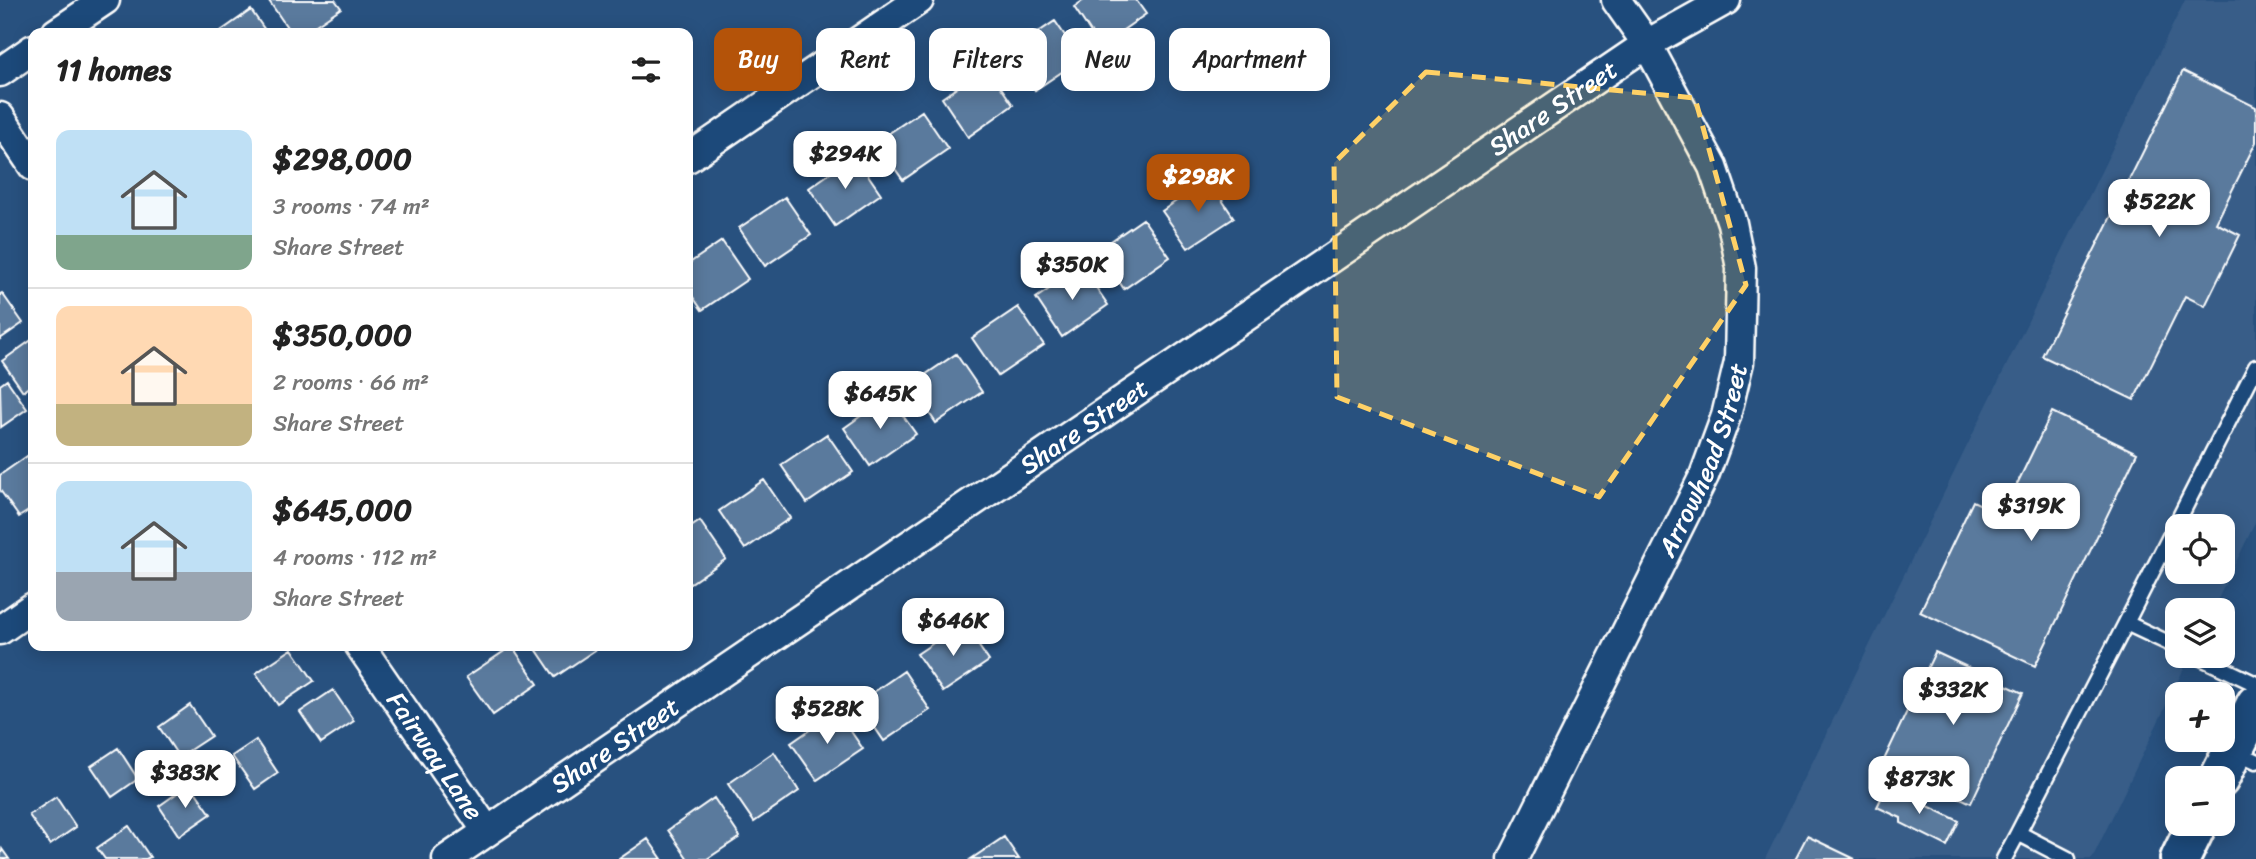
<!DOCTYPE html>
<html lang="en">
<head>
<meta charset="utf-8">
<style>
  body { margin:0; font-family:Sriracha,sans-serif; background:#f2f2f2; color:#222; height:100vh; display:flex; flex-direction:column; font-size:26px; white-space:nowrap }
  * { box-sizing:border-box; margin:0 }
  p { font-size:23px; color:#767676 }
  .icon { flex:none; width:38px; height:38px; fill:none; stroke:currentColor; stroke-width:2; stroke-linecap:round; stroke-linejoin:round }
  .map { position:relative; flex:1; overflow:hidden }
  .details { position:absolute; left:28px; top:28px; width:665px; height:623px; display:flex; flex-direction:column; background:#fff; border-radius:14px; box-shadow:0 4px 18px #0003 }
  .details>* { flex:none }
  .guide { position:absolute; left:714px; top:28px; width:665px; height:63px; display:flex; gap:14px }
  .controls { position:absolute; left:2165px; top:514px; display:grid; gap:14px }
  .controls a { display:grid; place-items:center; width:70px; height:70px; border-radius:14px; background:#fff; box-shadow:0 4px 18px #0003; font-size:35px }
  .price { position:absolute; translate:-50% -60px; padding:0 16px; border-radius:14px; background:#fff; color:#222; font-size:23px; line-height:46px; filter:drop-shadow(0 2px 4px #0008) }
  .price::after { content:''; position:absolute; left:50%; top:42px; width:21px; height:16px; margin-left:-10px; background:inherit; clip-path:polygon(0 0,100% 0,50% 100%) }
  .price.current { background:#b45309; color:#fff }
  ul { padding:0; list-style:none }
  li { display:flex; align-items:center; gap:21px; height:175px; padding:0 28px }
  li+li { border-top:2px solid #e0e0e0 }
  li span { display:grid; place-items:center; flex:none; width:196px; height:140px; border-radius:14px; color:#555 }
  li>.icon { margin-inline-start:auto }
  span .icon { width:84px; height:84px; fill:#fffc; stroke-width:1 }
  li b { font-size:30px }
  h2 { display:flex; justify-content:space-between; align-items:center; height:84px; padding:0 28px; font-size:30px }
  .tag { padding:0 24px; border-radius:14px; background:#fff; box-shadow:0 4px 18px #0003; font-size:24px; line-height:63px }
  .tag.current { background:#b45309; color:#fff }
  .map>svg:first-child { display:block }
  .built { fill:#375d88; fill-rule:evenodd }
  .building { fill:#5a7a9d; stroke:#fff; stroke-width:2 }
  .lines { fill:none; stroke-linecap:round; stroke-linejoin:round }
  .lane-casing { stroke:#fff; stroke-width:19 }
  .street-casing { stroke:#fff; stroke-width:33 }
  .secondary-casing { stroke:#fff; stroke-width:44 }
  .lane { stroke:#1f4a7a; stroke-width:14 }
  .street { stroke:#1f4a7a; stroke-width:28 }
  .secondary { stroke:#1f4a7a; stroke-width:38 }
  .marked { fill:#ffd166; fill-opacity:0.2; stroke:#ffd166; stroke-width:5; stroke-dasharray:14 9; stroke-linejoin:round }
  .labels { text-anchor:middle; stroke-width:5; stroke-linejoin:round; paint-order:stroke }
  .street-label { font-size:26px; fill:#fff; stroke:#1f4a7a }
</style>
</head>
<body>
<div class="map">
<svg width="2256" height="859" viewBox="0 0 2256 859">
  <rect width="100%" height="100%" fill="#28517f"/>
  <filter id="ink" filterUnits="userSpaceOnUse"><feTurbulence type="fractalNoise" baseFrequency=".0143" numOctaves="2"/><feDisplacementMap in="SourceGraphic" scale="14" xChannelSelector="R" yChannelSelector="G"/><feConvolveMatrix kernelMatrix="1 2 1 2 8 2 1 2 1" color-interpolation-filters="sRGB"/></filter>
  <g filter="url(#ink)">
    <path class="built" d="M2185,0H2256V521L2212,611H2177V656H2190L2092,859H1765ZM2177,527H2222V572H2177Z"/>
    <path class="building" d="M271,0H335L341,8L304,33H291L269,1Z
      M1084,0H1136L1146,14L1100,46L1074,7Z
      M251,10L267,33H218Z
      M1055,21L1081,59L1035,90L1009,52Z
      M987,67L1013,105L968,137L942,98Z
      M2183,71L2256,107V142L2216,223L2240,235L2205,306L2185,296L2134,400L2042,356Z
      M922,111L948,149L903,180L876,142Z
      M855,156L881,194L835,226L809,188Z
      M1208,179L1234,218L1188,248L1162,211Z
      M785,197L811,235L765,266L739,228Z
      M1143,219L1170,257L1124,289L1098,250Z
      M722,241L748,279L702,310L688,290V264Z
      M1082,267L1108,305L1062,337L1036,298Z
      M2,293L23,323L0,339V294Z
      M1018,307L1044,345L998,376L972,338Z
      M33,339V384L23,391L2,361Z
      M956,354L982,392L936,423L910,385Z
      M7,380L27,409L1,427L0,385Z
      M889,396L916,434L870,466L844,428Z
      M2052,412L2137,453L2035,666L1920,612L1973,501L2002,515Z
      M827,434L853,472L807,503L781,465Z
      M33,452V508L19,517L0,490V475Z
      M764,480L790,518L745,549L719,511Z
      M700,521L726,559L688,585V529Z
      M963,623L989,661L943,692L917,654Z
      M512,646L538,684L493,715L466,677Z
      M534,646H601L555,677Z
      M292,649L314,681L278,705L256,673Z
      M1935,652L2023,693L1971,803L1883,762Z
      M904,671L930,710L884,741L858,703Z
      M333,690L354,721L321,743L300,712Z
      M190,705L211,736L179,757L159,727Z
      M837,711L863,749L817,780L791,743Z
      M256,740L278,773L255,789L232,756Z
      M118,748L138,779L112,797L91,766Z
      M774,752L799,791L754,822L728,784Z
      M190,784L211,814L179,836L159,806Z
      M1887,786L1959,821L1947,846L1901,823V818L1877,807Z
      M56,797L76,827L50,845L29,815Z
      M714,798L740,837L707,859H688L668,830Z
      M129,826L150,857L146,859H105L97,848Z
      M1807,836L1855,859H1795Z
      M1004,837L1019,859H971Z
      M648,839L662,859H619Z
      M2,849L9,859H0Z"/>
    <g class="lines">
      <defs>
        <path id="lane" d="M2126,623L2256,367
          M2197,656L2256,684
          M2234,751L2256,761
          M2018,833L2126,623L2177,647
          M2004,859L2018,833L2068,859"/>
        <g id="street">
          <path d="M56,33L105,0"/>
          <path d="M0,72L33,49"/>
          <path d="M0,117L33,166"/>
          <path d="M688,158L919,0"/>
          <path d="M0,630L33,607"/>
          <path id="s1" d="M360,646L487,831"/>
          <path id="s2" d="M447,859L1647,44L1726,0"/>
          <path id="s3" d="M1513,859L1704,476L1726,416L1739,362L1741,268L1732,223L1713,167L1647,44L1616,0"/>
        </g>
        <path id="secondary" d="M2219,779L2256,704
          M2180,859L2197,824"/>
      </defs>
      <use href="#lane" class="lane-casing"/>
      <use href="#street" class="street-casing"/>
      <use href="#secondary" class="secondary-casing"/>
      <use href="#lane" class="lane"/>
      <use href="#street" class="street"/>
      <use href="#secondary" class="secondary"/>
    </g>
  </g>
  <path class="marked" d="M1426,72L1695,98L1746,285L1599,497L1337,397L1334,163Z"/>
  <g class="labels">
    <g class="street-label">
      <text dy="9" stroke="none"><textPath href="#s2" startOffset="1337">Share Street</textPath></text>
      <text dy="9" stroke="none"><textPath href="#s2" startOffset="770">Share Street</textPath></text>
      <text dy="9" stroke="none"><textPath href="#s3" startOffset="443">Arrowhead Street</textPath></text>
      <text dy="9" stroke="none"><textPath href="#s2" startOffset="203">Share Street</textPath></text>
      <text dy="9" stroke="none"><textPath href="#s1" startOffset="133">Fairway Lane</textPath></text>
    </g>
  </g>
</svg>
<div class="controls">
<a><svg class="icon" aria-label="locate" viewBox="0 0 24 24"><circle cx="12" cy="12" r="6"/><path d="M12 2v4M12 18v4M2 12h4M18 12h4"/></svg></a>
<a><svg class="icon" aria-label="layers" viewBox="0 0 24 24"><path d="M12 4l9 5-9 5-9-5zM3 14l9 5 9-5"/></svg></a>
<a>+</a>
<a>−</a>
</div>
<b class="price" style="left:845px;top:191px">$294K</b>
<b class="price current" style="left:1198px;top:214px">$298K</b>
<b class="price" style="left:2159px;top:239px">$522K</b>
<b class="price" style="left:1072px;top:302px">$350K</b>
<b class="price" style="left:880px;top:431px">$645K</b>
<b class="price" style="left:2031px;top:543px">$319K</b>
<b class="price" style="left:953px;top:658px">$646K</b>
<b class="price" style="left:1953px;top:727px">$332K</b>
<b class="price" style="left:827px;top:746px">$528K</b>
<b class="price" style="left:185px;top:810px">$383K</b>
<b class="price" style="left:1919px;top:816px">$873K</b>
<div class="guide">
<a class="tag current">Buy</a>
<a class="tag">Rent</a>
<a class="tag">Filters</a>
<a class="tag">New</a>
<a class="tag">Apartment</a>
</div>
<section class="details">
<h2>11 homes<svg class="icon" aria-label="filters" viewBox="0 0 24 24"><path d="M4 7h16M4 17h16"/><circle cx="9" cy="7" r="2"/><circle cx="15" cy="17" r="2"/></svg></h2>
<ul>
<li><span style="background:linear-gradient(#bfe0f5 75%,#7fa58c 0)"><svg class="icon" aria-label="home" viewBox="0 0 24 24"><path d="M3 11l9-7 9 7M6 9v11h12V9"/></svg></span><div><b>$298,000</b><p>3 rooms · 74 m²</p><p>Share Street</p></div></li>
<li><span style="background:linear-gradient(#ffd9b3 70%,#c2b280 0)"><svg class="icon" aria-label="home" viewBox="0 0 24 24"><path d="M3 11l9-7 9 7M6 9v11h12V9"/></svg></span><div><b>$350,000</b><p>2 rooms · 66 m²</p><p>Share Street</p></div></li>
<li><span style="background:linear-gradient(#bfe0f5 65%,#9aa5b1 0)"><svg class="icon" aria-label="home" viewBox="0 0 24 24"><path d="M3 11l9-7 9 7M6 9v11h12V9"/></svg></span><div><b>$645,000</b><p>4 rooms · 112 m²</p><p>Share Street</p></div></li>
</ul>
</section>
</div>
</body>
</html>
